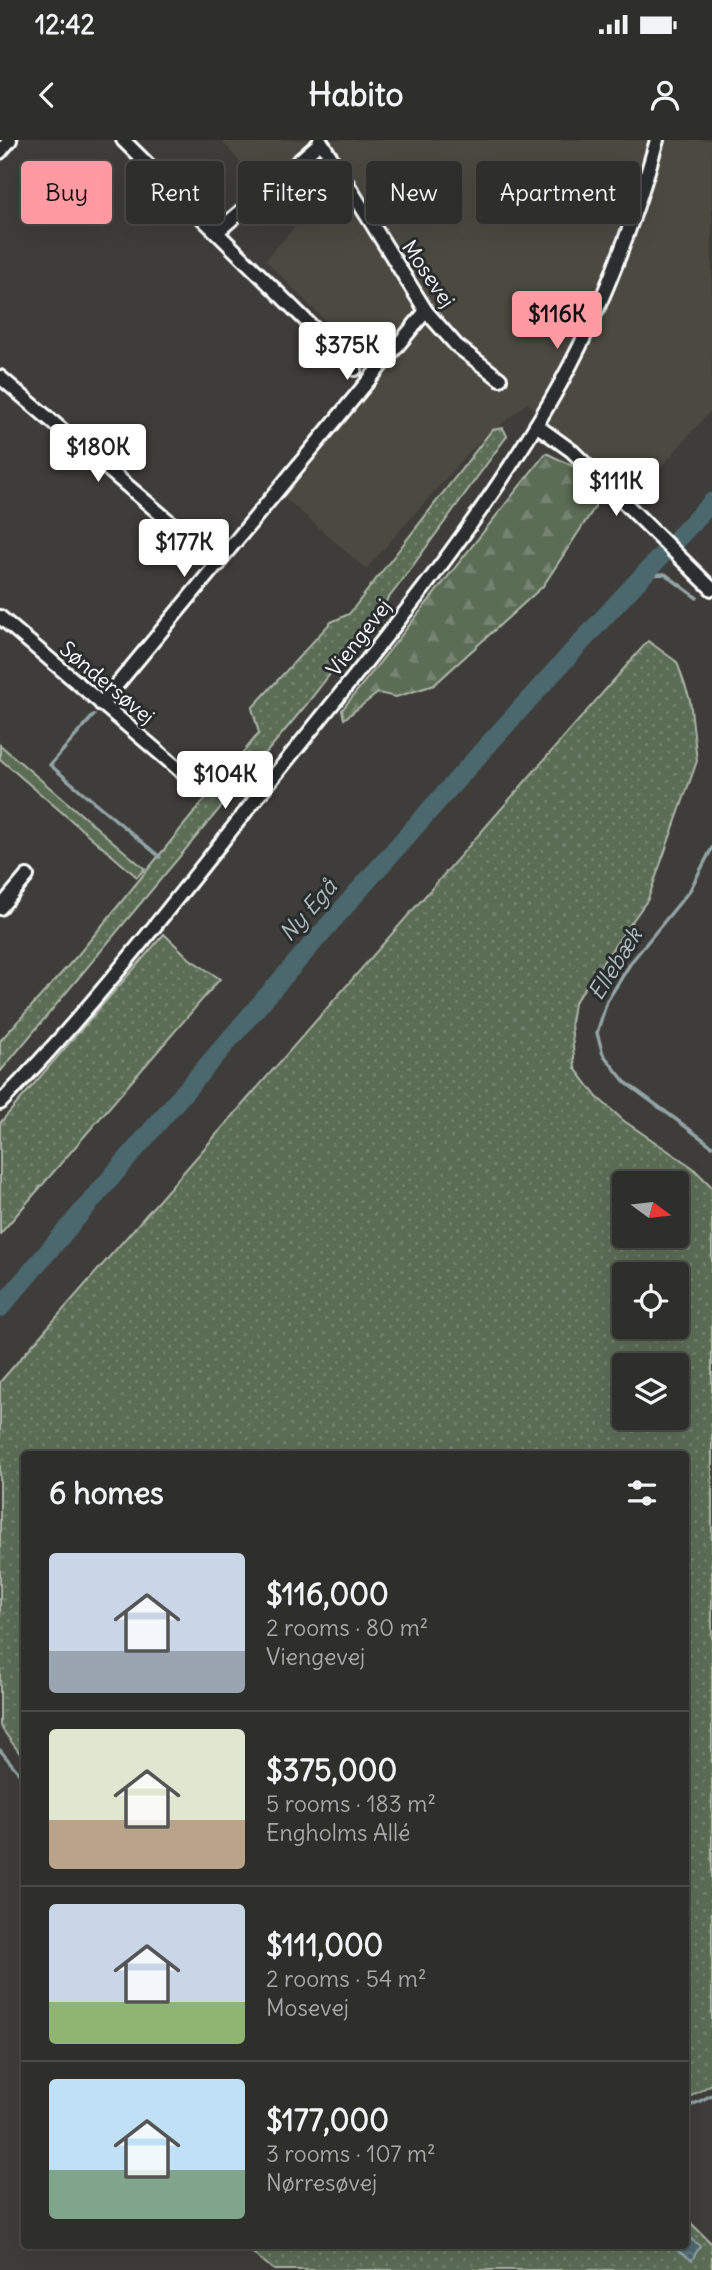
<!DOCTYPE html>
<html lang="en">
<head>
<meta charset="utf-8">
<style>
  body { margin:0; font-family:Delius,sans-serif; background:#363633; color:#f1f3f6; height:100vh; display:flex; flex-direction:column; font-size:26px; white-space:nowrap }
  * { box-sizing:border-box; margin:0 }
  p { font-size:23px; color:#a7a8a9 }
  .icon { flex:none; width:38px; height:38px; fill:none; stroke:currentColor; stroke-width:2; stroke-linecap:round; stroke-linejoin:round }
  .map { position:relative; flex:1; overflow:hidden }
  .drawer { position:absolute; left:21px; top:1311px; width:668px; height:798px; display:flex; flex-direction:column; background:#2e2e2b; border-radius:7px; box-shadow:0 7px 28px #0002,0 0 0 2px #494a47 }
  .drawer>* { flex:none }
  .guide { position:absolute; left:21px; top:21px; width:670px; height:63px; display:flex; gap:14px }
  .needle { width:46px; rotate:105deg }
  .tools { position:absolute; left:612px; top:1031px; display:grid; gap:14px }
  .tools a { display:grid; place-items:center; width:77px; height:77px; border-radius:7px; background:#2e2e2b; box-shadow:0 7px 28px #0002,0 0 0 2px #494a47; font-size:35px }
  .price { position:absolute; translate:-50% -60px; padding:0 16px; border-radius:7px; background:#fff; color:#222; font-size:23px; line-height:46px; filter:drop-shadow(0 2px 4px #0008) }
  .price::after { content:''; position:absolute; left:50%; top:42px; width:21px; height:16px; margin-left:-10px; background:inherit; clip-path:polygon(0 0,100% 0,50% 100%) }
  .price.current { background:#ff9aa2; color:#111 }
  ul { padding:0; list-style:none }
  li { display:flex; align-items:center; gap:21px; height:175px; padding:0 28px }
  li+li { border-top:2px solid #494a47 }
  li span { display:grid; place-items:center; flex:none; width:196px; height:140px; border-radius:7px; color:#555 }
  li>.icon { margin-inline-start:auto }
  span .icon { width:84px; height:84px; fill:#fffc; stroke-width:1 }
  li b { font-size:30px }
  h2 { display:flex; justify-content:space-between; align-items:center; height:84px; padding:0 28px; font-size:30px }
  .tag { padding:0 24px; border-radius:7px; background:#2e2e2b; box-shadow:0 7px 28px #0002,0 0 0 2px #494a47; font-size:24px; line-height:63px }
  .tag.current { background:#ff9aa2; color:#111 }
  .status { display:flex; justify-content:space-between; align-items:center; height:49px; padding:0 35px; background:#2e2e2b; direction:ltr }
  .status svg { height:19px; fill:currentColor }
  header { display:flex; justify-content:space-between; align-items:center; height:91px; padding:0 28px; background:#2e2e2b; font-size:32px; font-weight:700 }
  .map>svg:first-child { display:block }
  .built { fill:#4c4841 }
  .grass { fill:url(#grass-dots); stroke:#aeb6aa; stroke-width:2; fill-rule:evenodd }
  .forest { fill:url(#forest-firs); stroke:#aeb6aa; stroke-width:2 }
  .park { fill:url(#park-tufts); stroke:#aeb6aa; stroke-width:2 }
  .water { fill:url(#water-ripples); stroke:#93a4a8; stroke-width:2 }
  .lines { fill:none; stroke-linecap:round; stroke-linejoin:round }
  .stream { stroke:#93a4a8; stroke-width:3.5 }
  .river { stroke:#4b676e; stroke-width:19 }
  .minor-casing { stroke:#fff; stroke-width:18 }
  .minor { stroke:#2a2d2e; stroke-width:12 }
  .labels { text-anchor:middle; stroke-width:6; stroke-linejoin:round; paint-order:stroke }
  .street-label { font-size:21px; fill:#fff; stroke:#2a2d2e }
  .water-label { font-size:23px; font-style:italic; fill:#aebbbe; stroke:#2a2d2e }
</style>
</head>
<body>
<div class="status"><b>12:42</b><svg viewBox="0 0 49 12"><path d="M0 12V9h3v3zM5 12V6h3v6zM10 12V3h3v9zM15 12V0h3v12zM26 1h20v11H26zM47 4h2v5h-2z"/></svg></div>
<header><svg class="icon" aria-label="back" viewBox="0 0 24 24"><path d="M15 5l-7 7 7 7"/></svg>Habito<svg class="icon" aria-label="person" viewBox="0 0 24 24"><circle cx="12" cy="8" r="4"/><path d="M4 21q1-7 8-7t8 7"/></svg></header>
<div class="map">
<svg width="712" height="2130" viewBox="0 0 712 2130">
  <defs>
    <pattern id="grass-dots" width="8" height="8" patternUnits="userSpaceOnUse" patternTransform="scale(1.75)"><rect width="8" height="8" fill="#5c6d56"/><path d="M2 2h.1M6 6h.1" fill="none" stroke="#74836f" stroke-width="1.8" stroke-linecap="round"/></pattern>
    <pattern id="forest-firs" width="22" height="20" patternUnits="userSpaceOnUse" patternTransform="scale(1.75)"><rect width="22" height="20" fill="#5c6d56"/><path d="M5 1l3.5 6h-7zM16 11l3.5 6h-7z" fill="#74836f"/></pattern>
    <pattern id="park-tufts" width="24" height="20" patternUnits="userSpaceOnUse" patternTransform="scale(1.75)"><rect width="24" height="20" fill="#5c6d56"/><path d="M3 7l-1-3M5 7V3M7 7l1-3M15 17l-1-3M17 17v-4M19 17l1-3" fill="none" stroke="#74836f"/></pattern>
    <pattern id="water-ripples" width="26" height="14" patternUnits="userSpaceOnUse" patternTransform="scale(1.75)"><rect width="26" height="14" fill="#4b676e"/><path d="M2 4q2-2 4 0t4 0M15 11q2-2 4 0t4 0" fill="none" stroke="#667e84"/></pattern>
  </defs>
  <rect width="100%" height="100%" fill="#3e3d39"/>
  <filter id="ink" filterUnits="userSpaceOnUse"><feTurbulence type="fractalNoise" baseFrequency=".0143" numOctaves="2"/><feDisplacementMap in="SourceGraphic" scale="14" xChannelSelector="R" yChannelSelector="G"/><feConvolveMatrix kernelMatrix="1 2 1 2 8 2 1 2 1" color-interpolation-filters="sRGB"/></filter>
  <g filter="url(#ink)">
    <path class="built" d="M221,0H712V269L634,358L527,263L470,311L366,429L270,345L372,228L265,120L295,87Z"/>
    <path class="grass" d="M503,288L507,296L401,442L306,565L0,932V901L78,815L259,593L252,568L331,482L349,474L492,290Z
      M648,501L677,522L690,560L697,621L648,759L574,863L571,883L575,928L597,957L624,981L692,1027L712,1047V1944L686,1959V1314H24V1619L0,1586V1242ZM677,1043V1096H625V1043ZM677,1134V1186H625V1134ZM625,1225H677V1278H625Z
      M164,794L190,819L220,839L0,1094V983Z
      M686,2078L712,2104V2130H274L243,2105H686Z"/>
    <path class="forest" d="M546,313L575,327L594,349L595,367L543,446L434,545L396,557L378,553L344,579L342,570Z"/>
    <path class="park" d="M0,605L145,729L137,737L0,619Z"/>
    <path class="water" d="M686,2095L700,2106L692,2120L669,2105H686Z"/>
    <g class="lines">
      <path class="stream" d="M643,435L665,434L697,458
        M94,575L50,625L160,717
        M712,708L690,750L632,821L607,861L597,893L603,914L625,942L712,1006
        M0,1610L24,1639
        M686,1968L712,1955"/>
      <path class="river" d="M677,399L712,362
        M0,1168C217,913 434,658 663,414"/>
      <defs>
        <path id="minor" d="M123,0L355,229
          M320,0L426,171L456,205L500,239
          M0,12L10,0
          M217,92L321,2
          M0,237L219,424
          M536,285L572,311L712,449
          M0,477L189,638
          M101,564L426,171
          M0,768L27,736
          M0,963C96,865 180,754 266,646C365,523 470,399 550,262C597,181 632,90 657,0"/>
      </defs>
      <use href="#minor" class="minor-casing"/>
      <use href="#minor" class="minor"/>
    </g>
  </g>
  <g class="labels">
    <g class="street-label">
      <text transform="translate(428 134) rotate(56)" y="7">Mosevej</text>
      <text transform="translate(359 498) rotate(-52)" y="7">Viengevej</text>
      <text transform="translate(107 543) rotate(40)" y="7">Søndersøvej</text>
    </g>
    <g class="water-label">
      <text transform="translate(308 770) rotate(-49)" y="8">Ny Egå</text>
      <text transform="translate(615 824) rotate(-58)" y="8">Ellebæk</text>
    </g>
  </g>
</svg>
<div class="tools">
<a><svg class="needle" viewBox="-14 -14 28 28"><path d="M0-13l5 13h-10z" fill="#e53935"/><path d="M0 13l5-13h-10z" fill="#a7a8a9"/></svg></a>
<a><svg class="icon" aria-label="locate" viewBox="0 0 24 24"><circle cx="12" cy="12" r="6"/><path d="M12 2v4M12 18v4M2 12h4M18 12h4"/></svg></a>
<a><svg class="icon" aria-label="layers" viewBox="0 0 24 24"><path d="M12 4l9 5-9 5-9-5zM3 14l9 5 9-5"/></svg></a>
</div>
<b class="price current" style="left:557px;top:211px">$116K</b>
<b class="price" style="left:347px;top:242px">$375K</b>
<b class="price" style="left:98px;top:344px">$180K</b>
<b class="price" style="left:616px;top:378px">$111K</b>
<b class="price" style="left:184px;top:439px">$177K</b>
<b class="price" style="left:225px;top:671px">$104K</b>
<div class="guide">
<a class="tag current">Buy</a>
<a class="tag">Rent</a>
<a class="tag">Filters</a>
<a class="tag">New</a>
<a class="tag">Apartment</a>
</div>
<section class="drawer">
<h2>6 homes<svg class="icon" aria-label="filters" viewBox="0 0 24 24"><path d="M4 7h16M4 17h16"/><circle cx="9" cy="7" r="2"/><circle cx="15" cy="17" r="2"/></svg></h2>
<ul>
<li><span style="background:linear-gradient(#c9d6e8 70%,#9aa5b1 0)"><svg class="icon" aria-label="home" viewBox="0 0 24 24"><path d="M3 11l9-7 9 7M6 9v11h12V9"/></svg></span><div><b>$116,000</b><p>2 rooms · 80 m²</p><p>Viengevej</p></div></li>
<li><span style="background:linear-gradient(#dfe7d0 65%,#b9a48a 0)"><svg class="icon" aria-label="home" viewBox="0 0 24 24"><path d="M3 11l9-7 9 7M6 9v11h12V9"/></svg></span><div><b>$375,000</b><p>5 rooms · 183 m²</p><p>Engholms Allé</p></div></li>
<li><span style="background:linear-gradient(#c9d6e8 70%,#8fb573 0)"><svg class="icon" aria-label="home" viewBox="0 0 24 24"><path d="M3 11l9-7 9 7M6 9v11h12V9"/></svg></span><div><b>$111,000</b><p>2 rooms · 54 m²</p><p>Mosevej</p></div></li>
<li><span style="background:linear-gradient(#bfe0f5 65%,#7fa58c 0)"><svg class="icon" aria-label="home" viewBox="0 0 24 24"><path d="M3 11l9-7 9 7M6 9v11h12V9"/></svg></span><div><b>$177,000</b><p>3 rooms · 107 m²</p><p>Nørresøvej</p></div></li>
</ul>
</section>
</div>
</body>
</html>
